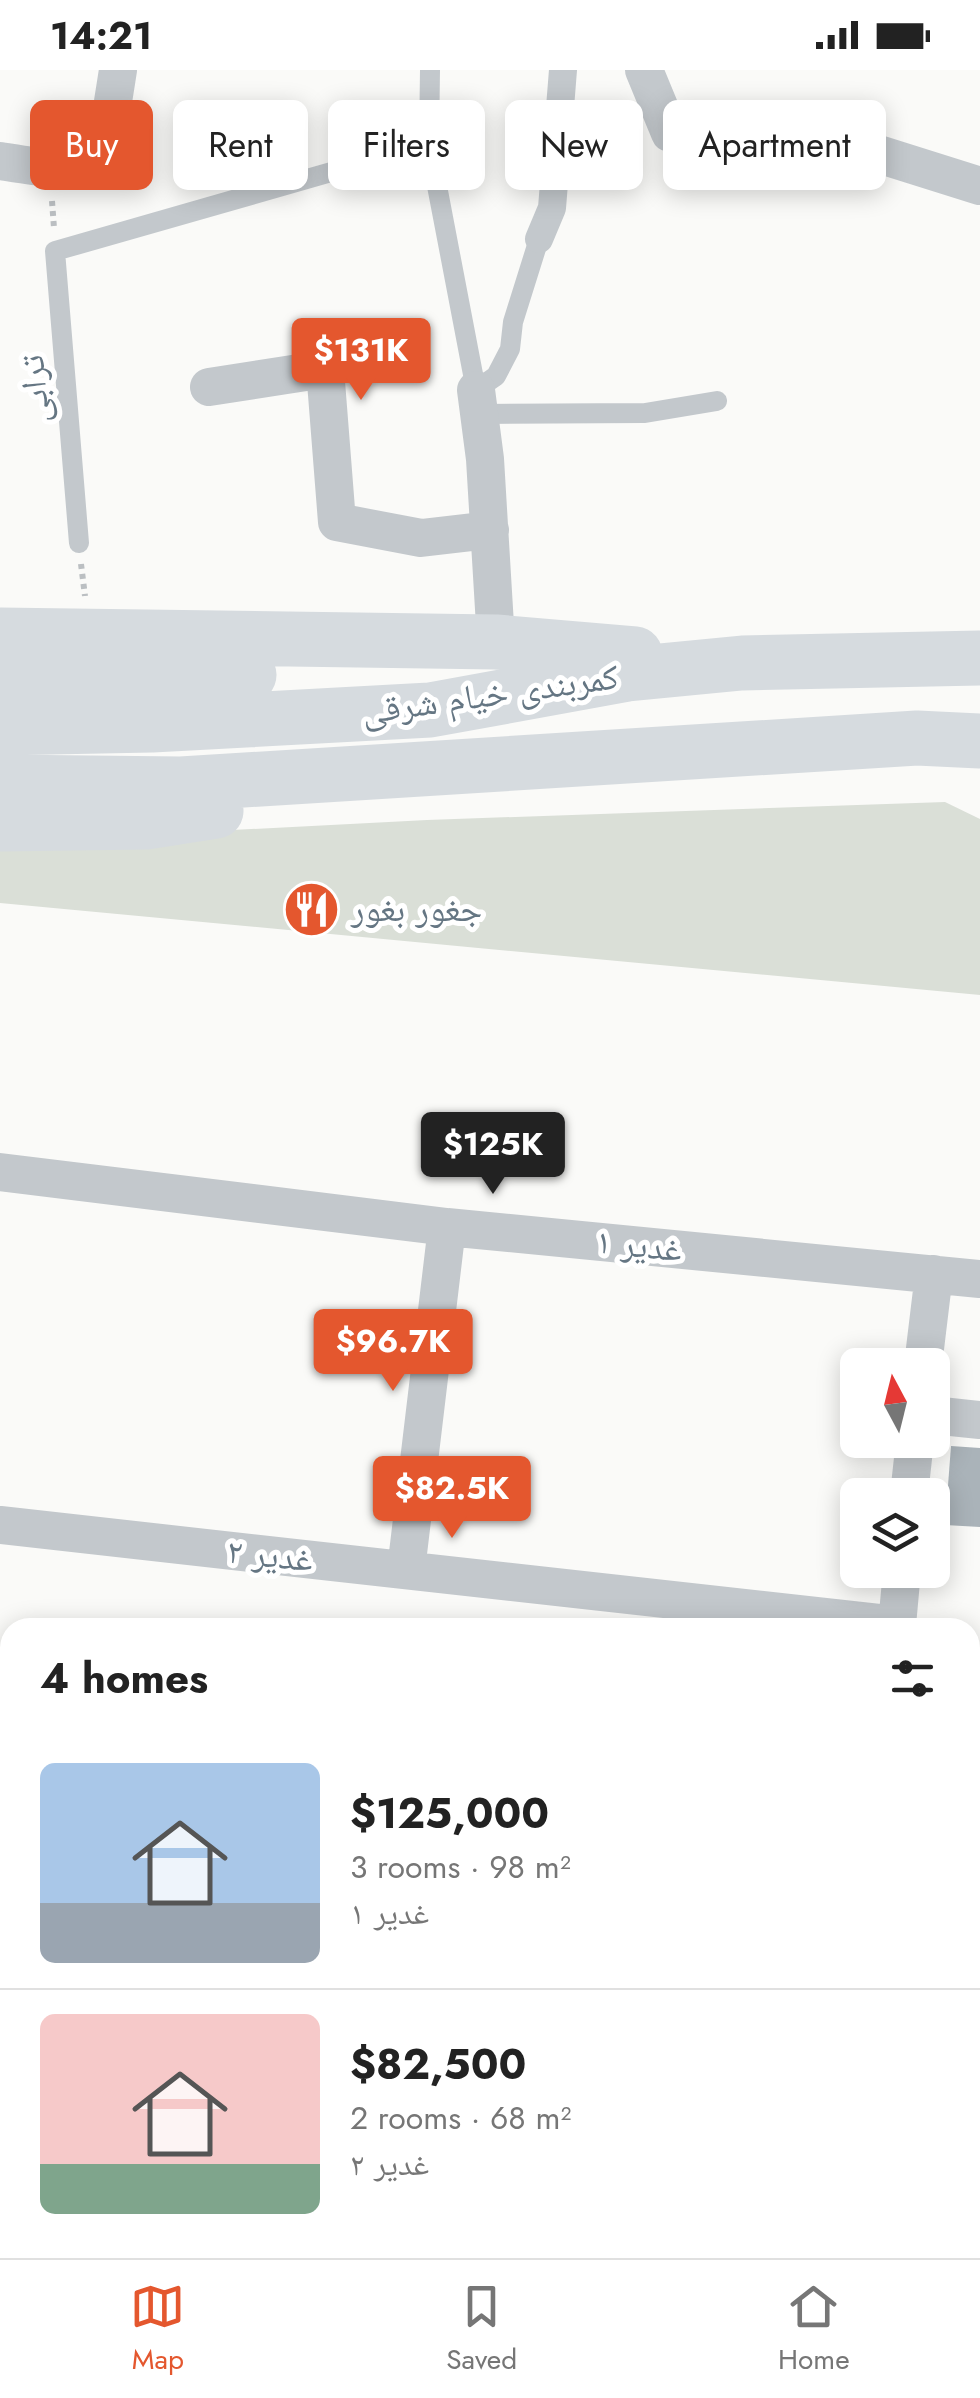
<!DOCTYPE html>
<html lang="en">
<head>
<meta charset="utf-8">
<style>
  body { margin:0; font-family:Jost,"Noto Naskh Arabic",sans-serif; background:#f6f6f6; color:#222; height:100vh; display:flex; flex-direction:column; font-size:38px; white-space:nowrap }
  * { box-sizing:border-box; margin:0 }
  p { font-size:32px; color:#767676 }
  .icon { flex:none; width:55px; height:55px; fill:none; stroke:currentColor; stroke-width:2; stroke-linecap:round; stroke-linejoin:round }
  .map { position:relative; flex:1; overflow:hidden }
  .side { position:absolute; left:0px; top:1548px; width:980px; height:642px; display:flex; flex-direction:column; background:#fff; border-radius:30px 30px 0 0; box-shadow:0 5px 25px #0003 }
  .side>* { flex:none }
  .guide { position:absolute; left:30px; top:30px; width:920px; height:90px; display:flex; gap:20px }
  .needle { width:65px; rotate:353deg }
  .controls { position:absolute; left:840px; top:1278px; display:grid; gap:20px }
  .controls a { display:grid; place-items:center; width:110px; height:110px; border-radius:15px; background:#fff; box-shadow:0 5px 25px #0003; font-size:50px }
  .price { position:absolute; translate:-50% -85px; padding:0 22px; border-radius:10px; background:#e4572e; color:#fff; font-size:32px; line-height:65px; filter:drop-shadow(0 2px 5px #0008) }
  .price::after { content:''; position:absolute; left:50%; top:60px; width:30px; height:22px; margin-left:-15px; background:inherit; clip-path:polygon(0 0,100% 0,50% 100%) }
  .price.selected { background:#222; color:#fff }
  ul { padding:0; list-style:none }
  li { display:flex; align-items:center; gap:30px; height:250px; padding:0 40px }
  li+li { border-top:2px solid #e0e0e0 }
  li span { display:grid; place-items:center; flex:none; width:280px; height:200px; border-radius:15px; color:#555 }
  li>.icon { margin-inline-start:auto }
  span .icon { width:120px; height:120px; fill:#fffc; stroke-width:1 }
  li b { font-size:42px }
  h2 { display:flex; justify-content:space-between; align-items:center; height:120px; padding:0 40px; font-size:42px }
  .chip { padding:0 35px; border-radius:15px; background:#fff; box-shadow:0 5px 25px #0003; font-size:35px; line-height:90px }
  .chip.selected { background:#e4572e; color:#fff }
  .status { display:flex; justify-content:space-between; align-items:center; height:70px; padding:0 50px; background:#fff; direction:ltr }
  .status svg { height:28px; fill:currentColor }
  .dock { display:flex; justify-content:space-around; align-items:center; height:140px; border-top:2px solid #e0e0e0; background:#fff; font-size:28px; color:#767676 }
  .dock a { display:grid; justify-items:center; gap:5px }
  .dock .selected { color:#e4572e }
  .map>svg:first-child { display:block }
  .green { fill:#dadfd7 }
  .building { fill:#aab3b9 }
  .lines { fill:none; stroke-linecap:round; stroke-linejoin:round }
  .path { stroke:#bbbfc2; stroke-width:6; stroke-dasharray:5 5; stroke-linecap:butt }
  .service { stroke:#c3c8cc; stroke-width:20 }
  .pedestrian { stroke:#c3c8cc; stroke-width:28 }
  .minor { stroke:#c3c8cc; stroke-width:38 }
  .trunk { stroke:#d6dbdf; stroke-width:55 }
  .rail { stroke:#a2aab0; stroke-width:8; stroke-dasharray:15 8; stroke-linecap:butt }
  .labels { text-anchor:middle; stroke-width:10; stroke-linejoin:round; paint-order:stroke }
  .street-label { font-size:35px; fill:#657683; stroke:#fff }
  .poi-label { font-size:35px; fill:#657683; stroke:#fff; text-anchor:start }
</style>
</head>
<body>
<div class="status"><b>14:21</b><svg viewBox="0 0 49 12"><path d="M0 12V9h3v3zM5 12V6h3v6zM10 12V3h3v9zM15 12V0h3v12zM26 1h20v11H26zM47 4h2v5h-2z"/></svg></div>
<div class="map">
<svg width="980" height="2188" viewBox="0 0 980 2188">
  <rect width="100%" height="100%" fill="#fafaf8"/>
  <path class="green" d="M945,732L980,749V925L0,833V772L427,750Z"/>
  <path class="building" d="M951,1376L980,1378V1457L945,1455Z"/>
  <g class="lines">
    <path class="path" d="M52,131L54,158
      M81,494L85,526"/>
    <path class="service" d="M430,0L429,74L476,320L496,306L510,279L513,252L539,169
      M479,344L645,343L717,331
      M79,473L55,181L429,74"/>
    <path class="pedestrian" d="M539,169L552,138L563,0"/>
    <path class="minor" d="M644,0L670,63L764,78L875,83L980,116
      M0,91C43,98 68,104 106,76L118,0
      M209,317L325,299L337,452L421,468L490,460
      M476,320L485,389L496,572
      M0,1102L447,1157L980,1209
      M923,1295L934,1204
      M932,1345L980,1350
      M909,1425L915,1370
      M0,1455L897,1555L902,1500
      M406,1500L447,1157"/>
    <path class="trunk" d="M0,565L496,572L635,584
      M0,611L249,605
      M0,658L152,655L430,640L628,604L742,593L980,588
      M0,712L181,714L917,668L980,671
      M0,754L146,752L216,741"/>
    <path class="rail" d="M0,1591L10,1592
      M970,1700L980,1701"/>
  </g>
  <defs>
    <symbol id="restaurant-disc" viewBox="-11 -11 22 22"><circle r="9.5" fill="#e4572e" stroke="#fff"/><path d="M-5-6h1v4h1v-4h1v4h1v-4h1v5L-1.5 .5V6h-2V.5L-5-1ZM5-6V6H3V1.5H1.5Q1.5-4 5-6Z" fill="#fff"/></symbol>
  </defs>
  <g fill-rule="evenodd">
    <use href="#restaurant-disc" x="280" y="808" width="63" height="63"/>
  </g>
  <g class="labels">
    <g class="street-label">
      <text transform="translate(34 319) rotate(-95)" y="12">ترابی</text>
      <text transform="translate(490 624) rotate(-8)" y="12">کمربندی خیام شرقی</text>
      <text transform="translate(639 1175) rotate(6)" y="12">غدیر ۱</text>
      <text transform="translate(270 1485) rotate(6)" y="12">غدیر ۲</text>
    </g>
    <g class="poi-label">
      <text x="351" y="851">جغور بغور</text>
    </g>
  </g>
</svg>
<div class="controls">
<a><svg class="needle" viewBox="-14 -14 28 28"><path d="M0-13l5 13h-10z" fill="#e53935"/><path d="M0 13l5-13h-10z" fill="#767676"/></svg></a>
<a><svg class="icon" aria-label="layers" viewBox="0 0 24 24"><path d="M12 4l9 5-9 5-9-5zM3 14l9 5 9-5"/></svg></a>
</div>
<b class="price" style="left:361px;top:333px">$131K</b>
<b class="price selected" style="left:493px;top:1127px">$125K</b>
<b class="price" style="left:393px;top:1324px">$96.7K</b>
<b class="price" style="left:452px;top:1471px">$82.5K</b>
<div class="guide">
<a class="chip selected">Buy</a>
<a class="chip">Rent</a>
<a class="chip">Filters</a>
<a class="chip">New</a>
<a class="chip">Apartment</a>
</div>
<section class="side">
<h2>4 homes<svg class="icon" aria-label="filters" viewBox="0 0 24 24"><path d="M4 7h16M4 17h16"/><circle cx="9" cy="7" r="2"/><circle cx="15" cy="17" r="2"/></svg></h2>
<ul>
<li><span style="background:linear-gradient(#a9c7e8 70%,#9aa5b1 0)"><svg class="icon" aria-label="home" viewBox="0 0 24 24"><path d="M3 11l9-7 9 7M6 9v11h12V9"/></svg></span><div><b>$125,000</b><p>3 rooms · 98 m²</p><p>غدیر ۱</p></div></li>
<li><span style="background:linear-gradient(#f6c9c9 75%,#7fa58c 0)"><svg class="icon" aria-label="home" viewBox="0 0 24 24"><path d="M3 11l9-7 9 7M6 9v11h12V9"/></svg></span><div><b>$82,500</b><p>2 rooms · 68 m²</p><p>غدیر ۲</p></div></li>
</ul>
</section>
</div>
<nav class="dock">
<a class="selected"><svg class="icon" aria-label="map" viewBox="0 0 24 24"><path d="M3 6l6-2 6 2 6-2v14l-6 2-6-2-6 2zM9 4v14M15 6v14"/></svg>Map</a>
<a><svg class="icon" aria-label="saved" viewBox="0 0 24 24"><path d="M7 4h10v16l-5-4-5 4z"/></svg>Saved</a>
<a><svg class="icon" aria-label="home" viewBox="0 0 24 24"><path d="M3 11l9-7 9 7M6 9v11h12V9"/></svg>Home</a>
</nav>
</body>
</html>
